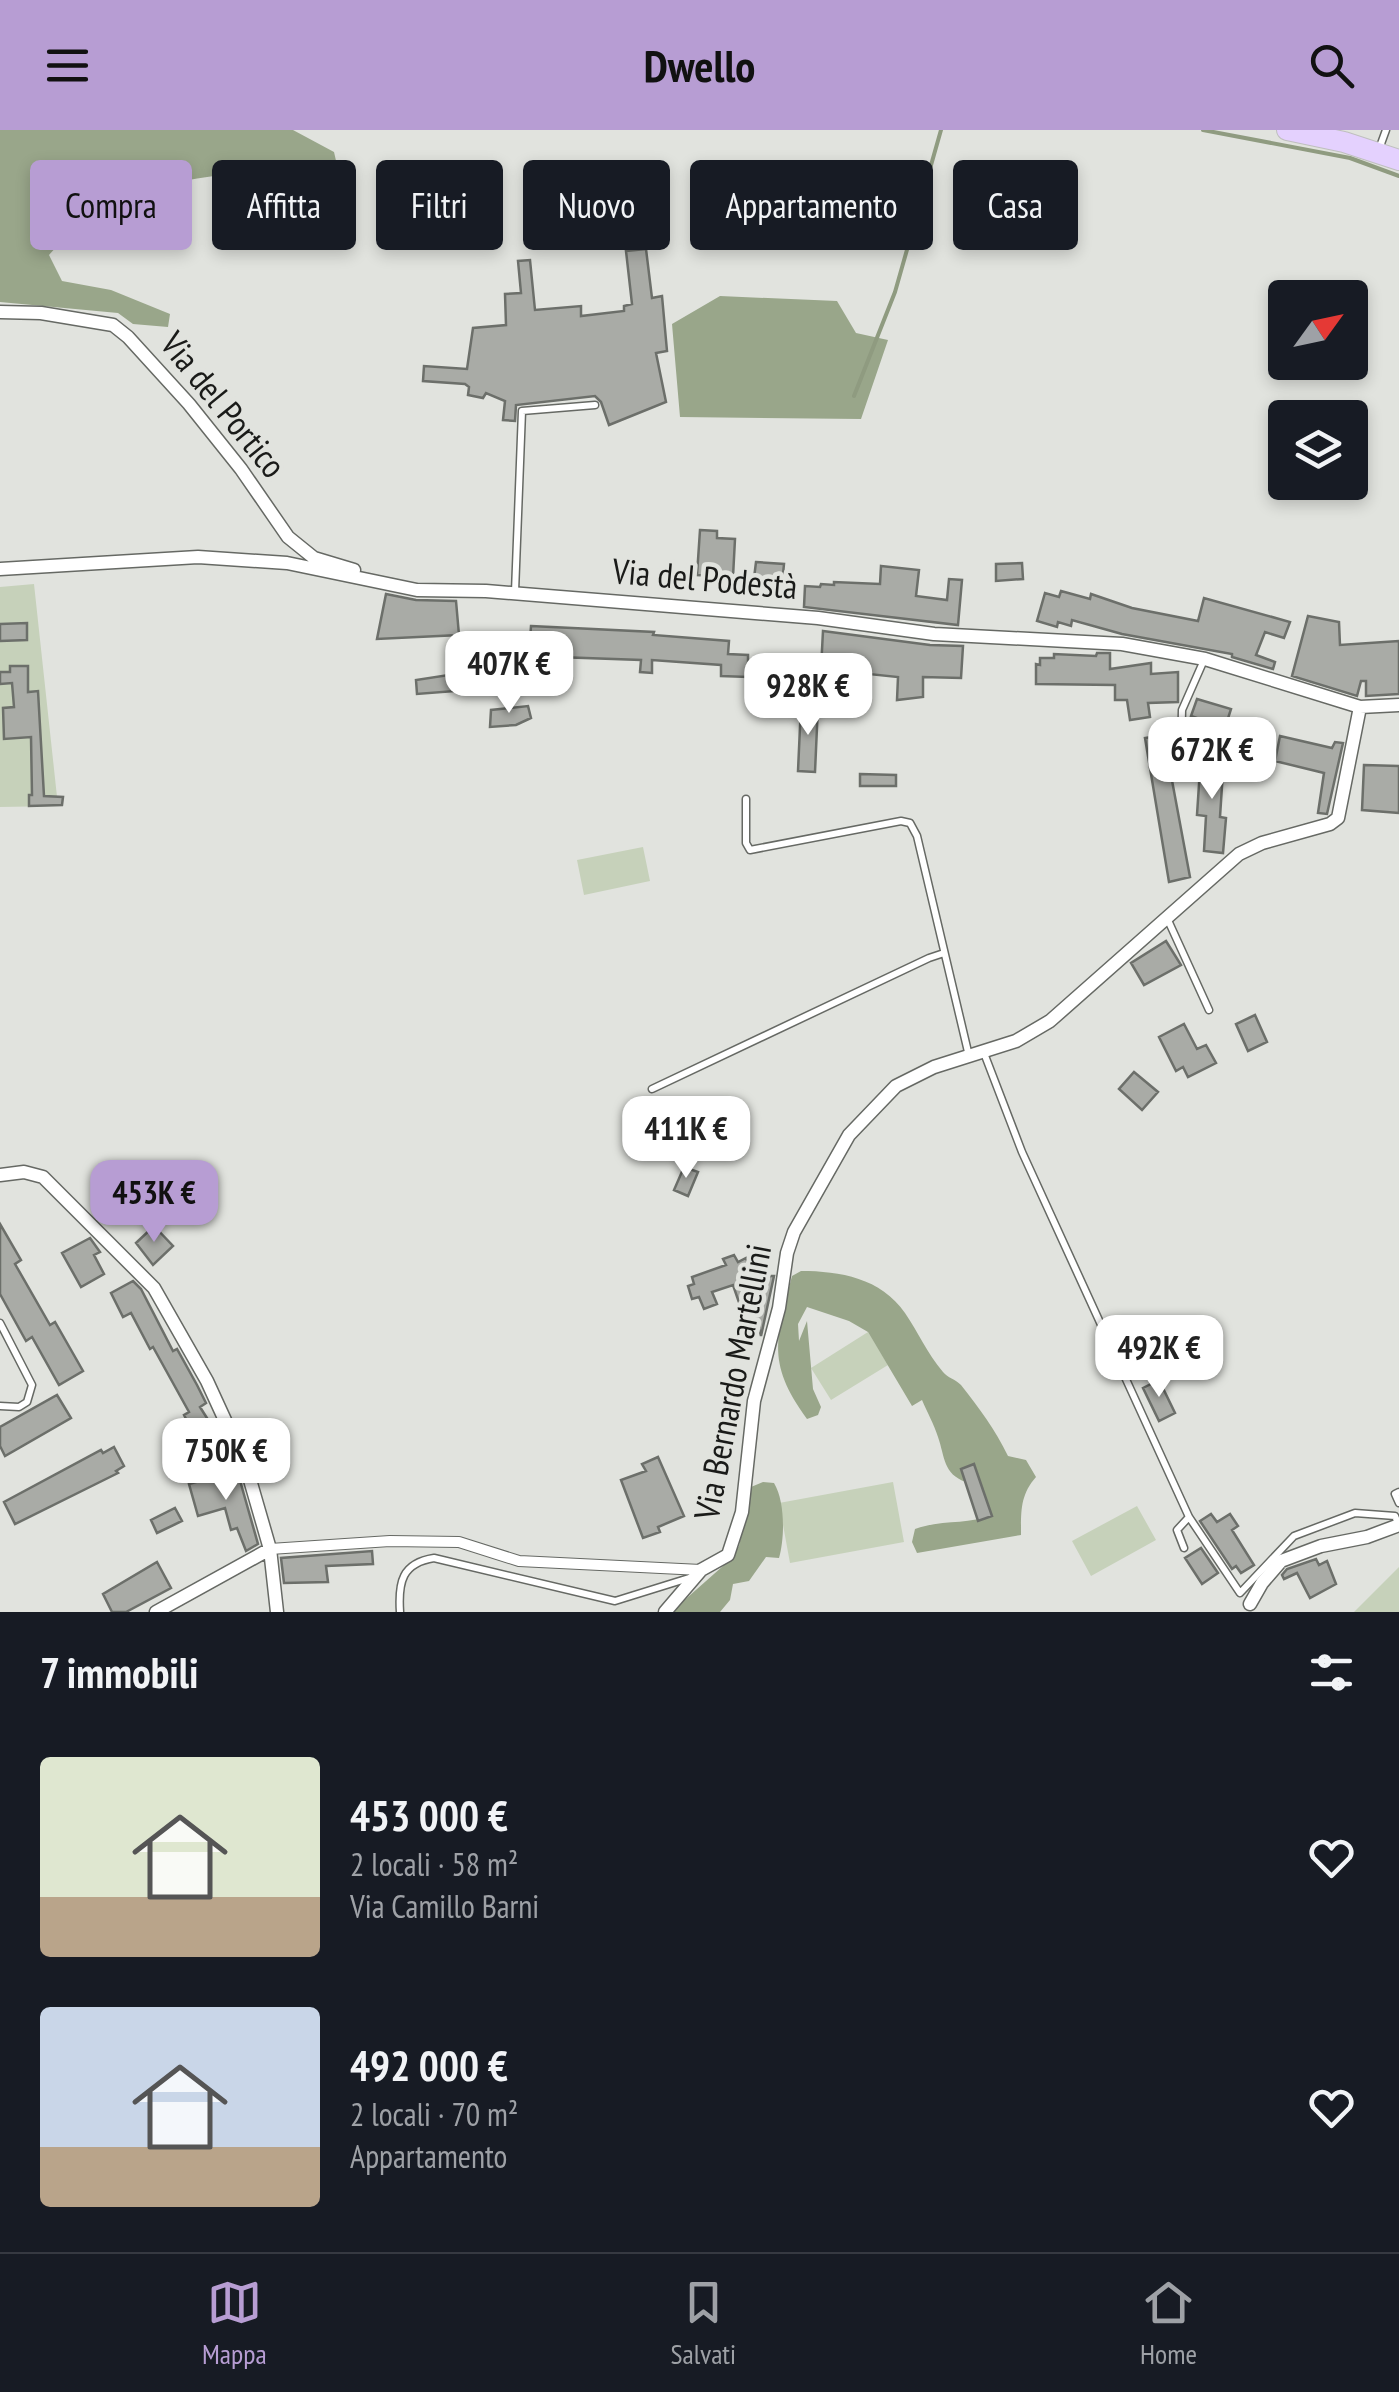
<!DOCTYPE html>
<html lang="it">
<head>
<meta charset="utf-8">
<style>
  body { margin:0; font-family:"PT Sans Narrow",sans-serif; background:#242831; color:#f1f3f6; height:100vh; display:flex; flex-direction:column; font-size:38px; white-space:nowrap }
  * { box-sizing:border-box; margin:0 }
  p { font-size:32px; color:#9ea1a6 }
  .icon { flex:none; width:55px; height:55px; fill:none; stroke:currentColor; stroke-width:2; stroke-linecap:round; stroke-linejoin:round }
  .map { position:relative; height:1482px; overflow:hidden }
  .sheet { display:flex; flex-direction:column; background:#171b24; flex:1 }
  .sheet>* { flex:none }
  .guide { position:absolute; left:30px; top:30px; width:1340px; height:90px; display:flex; gap:20px }
  .needle { width:65px; rotate:57deg }
  .buttons { position:absolute; left:1268px; top:150px; display:grid; gap:20px }
  .buttons a { display:grid; place-items:center; width:100px; height:100px; border-radius:10px; background:#171b24; box-shadow:0 5px 15px #0003; font-size:50px }
  .price { position:absolute; translate:-50% -85px; padding:0 22px; border-radius:20px; background:#fff; color:#222; font-size:32px; line-height:65px; filter:drop-shadow(0 2px 5px #0008) }
  .price::after { content:''; position:absolute; left:50%; top:60px; width:30px; height:22px; margin-left:-15px; background:inherit; clip-path:polygon(0 0,100% 0,50% 100%) }
  .price.current { background:#b79dd3; color:#111 }
  ul { padding:0; list-style:none }
  li { display:flex; align-items:center; gap:30px; height:250px; padding:0 40px }
  li span { display:grid; place-items:center; flex:none; width:280px; height:200px; border-radius:10px; color:#555 }
  li>.icon { margin-inline-start:auto }
  span .icon { width:120px; height:120px; fill:#fffc; stroke-width:1 }
  li b { font-size:42px }
  h2 { display:flex; justify-content:space-between; align-items:center; height:120px; padding:0 40px; font-size:42px }
  .pill { padding:0 35px; border-radius:10px; background:#171b24; box-shadow:0 5px 15px #0003; font-size:35px; line-height:90px }
  .pill.current { background:#b79dd3; color:#111 }
  header { display:flex; justify-content:space-between; align-items:center; height:130px; padding:0 40px; background:#b79dd3; color:#111; font-size:45px; font-weight:700 }
  .tabs { display:flex; justify-content:space-around; align-items:center; height:140px; border-top:2px solid #363941; background:#171b24; font-size:28px; color:#9ea1a6 }
  .tabs a { display:grid; justify-items:center; gap:5px }
  .tabs .current { color:#b79dd3 }
  .map>svg:first-child { display:block }
  .green { fill:#c6d1ba }
  .forest { fill:#99a68a }
  .lines { fill:none; stroke-linecap:round; stroke-linejoin:round }
  .stream { stroke:#8f9b80; stroke-width:4 }
  .building { fill:#a9aba6; stroke:#6c6f6a; stroke-width:2.5 }
  .service-casing { stroke:#666964; stroke-width:9 }
  .pedestrian-casing { stroke:#666964; stroke-width:12 }
  .minor-casing { stroke:#666964; stroke-width:15 }
  .primary-casing { stroke:#bfbfbf; stroke-width:22 }
  .service { stroke:#fff; stroke-width:6 }
  .pedestrian { stroke:#fff; stroke-width:10 }
  .minor { stroke:#fff; stroke-width:12 }
  .primary { stroke:#e4d1fe; stroke-width:20 }
  .labels { text-anchor:middle; stroke-width:9; stroke-linejoin:round; paint-order:stroke }
  .street-label { font-size:35px; fill:#1a1b19; stroke:#e1e3de }
</style>
</head>
<body>
<header><svg class="icon" aria-label="menu" viewBox="0 0 24 24"><path d="M4 6h16M4 12h16M4 18h16"/></svg>Dwello<svg class="icon" aria-label="search" viewBox="0 0 24 24"><circle cx="10" cy="10" r="6"/><path d="M15 15l6 6"/></svg></header>
<div class="map">
<svg width="1399" height="1482" viewBox="0 0 1399 1482">
  <rect width="100%" height="100%" fill="#e1e3de"/>
  <path class="green" d="M34,454L58,676L0,677V457Z
    M643,717L650,751L584,765L577,730Z
    M868,1202L888,1235L831,1270L811,1238Z
    M893,1352L904,1412L790,1433L779,1373Z
    M1137,1376L1156,1410L1091,1446L1072,1411Z
    M1399,1437V1482H1354Z"/>
  <path class="forest" d="M0,0H293L334,22L337,35C256,43 149,41 82,91C70,101 59,114 49,125L62,151L111,160L170,184L168,197L133,194L118,183L0,172Z
    M720,166L837,171L856,203L888,210L861,289L680,287L672,194Z
    M801,1141C840,1141 881,1148 905,1183C918,1202 927,1223 943,1242C948,1248 955,1249 961,1255C979,1278 995,1299 1008,1326L1026,1330L1036,1347C1020,1365 1021,1382 1021,1405L917,1423L912,1412L915,1399C943,1389 968,1395 992,1385L975,1335L961,1339L966,1352C943,1344 945,1327 938,1307C934,1294 927,1282 922,1270L912,1276L868,1202L849,1191L807,1177L798,1194L799,1211L807,1191L813,1259L821,1277L818,1285L807,1289C766,1233 776,1209 792,1146Z
    M763,1352L774,1353C785,1371 785,1407 779,1428L766,1427L749,1451L733,1454L730,1470L720,1482H671L723,1436L739,1416L751,1357Z"/>
  <g class="lines">
    <path class="stream" d="M1203,0L1350,28L1399,46
      M854,266L895,162L941,0"/>
  </g>
  <path class="building" d="M646,119L652,168L662,166L667,221L656,223L666,272L609,295L601,272L595,266L516,275L515,291L503,290L505,271L486,263L483,268L468,265L469,257L465,254L423,251L424,236L467,239L473,198L506,195L505,164L521,163L518,131L530,130L535,180L581,176V186L624,181V176L632,174L626,121Z
    M700,400L717,401V408L735,409L733,447L697,445Z
    M756,432L784,434L782,454L776,453L775,458L753,456Z
    M1022,433L1023,449L996,451V434Z
    M881,436L919,440L916,466L947,470L949,449L962,450L958,495L804,477L805,456L820,457L821,454L834,455V452L880,454Z
    M1061,461L1090,469L1091,464L1132,478L1198,491L1204,468L1290,492L1284,508L1265,502L1256,525L1275,532L1273,539L1232,527V524L1122,504L1072,490L1071,496L1058,492L1057,497L1037,491L1045,463L1059,467Z
    M386,464L416,470L456,471L459,505L377,509Z
    M1308,486L1339,492L1340,515L1399,511V564L1366,566V551H1361L1357,566L1292,546Z
    M27,493V510L0,511V494Z
    M531,496L654,502L653,505L729,511L728,524L748,525V547L721,546V535L652,530V543L640,542L641,530L529,526Z
    M823,501L930,515L963,516L961,548L923,547V567L897,570L898,547L821,539Z
    M506,513L508,538L517,536L519,556L417,564L416,550L475,541L474,514Z
    M1097,523H1110V539L1151,533V544L1178,542V572L1148,573L1150,587L1130,590L1127,570H1115V555L1036,554V534L1040,535V528H1054V524L1096,526Z
    M10,536H28V562L38,561L44,666L63,667L62,675L29,676V665H32L31,607L4,609L3,578L14,577L12,553L0,554V542H10Z
    M1197,569L1231,579L1225,598L1191,586Z
    M801,575H818L815,642L798,641Z
    M528,576L531,588L516,595L490,597L491,580Z
    M1171,604L1174,628L1168,629L1190,747L1169,752L1145,608Z
    M1280,606L1332,618L1335,612L1343,613L1327,684L1318,683L1324,643L1275,631Z
    M1201,624L1224,626L1220,687L1226,688L1223,723L1204,721L1206,686L1197,685Z
    M1364,635L1399,636V683L1362,680Z
    M860,644L896,645V656H860Z
    M1166,811L1181,835L1144,855L1131,833Z
    M1255,885L1267,912L1248,921L1236,894Z
    M1184,894L1197,919L1206,915L1216,933L1188,947L1183,937L1176,941L1159,907Z
    M1134,942L1158,962L1142,980L1119,959Z
    M684,1037L698,1042L688,1066L674,1060Z
    M0,1094L21,1130L15,1134L50,1195L55,1192L83,1241L59,1255L32,1207L26,1211L0,1164Z
    M154,1096L173,1116L153,1135L136,1113Z
    M90,1108L100,1122L94,1125L104,1144L81,1157L62,1123Z
    M734,1125L738,1132L746,1128L753,1146H774L761,1206L755,1183L744,1187L733,1155L712,1162L717,1174L704,1179L699,1167L692,1169L688,1156L694,1154L692,1147L726,1135L723,1129Z
    M133,1151L141,1159L173,1221L177,1219L197,1255L206,1273L200,1277L224,1315L205,1325L184,1285L189,1282L153,1217L150,1219L131,1183L123,1187L111,1163Z
    M1159,1250L1175,1283L1159,1291L1143,1258Z
    M57,1265L71,1288L5,1326L0,1316V1297Z
    M114,1317L124,1336L116,1341L118,1343L15,1394L4,1372L101,1320L103,1323Z
    M658,1327L684,1386L658,1397L660,1402L643,1408L621,1350L646,1341L642,1334Z
    M974,1334L992,1386L978,1391L961,1339Z
    M237,1340L258,1414L246,1421L237,1398L231,1400L225,1378L198,1386L189,1354Z
    M175,1378L182,1391L157,1403L151,1390Z
    M1211,1384L1217,1392L1230,1384L1238,1396L1232,1400L1254,1435L1241,1443L1236,1436L1232,1439L1200,1391Z
    M1201,1418L1218,1443L1202,1454L1185,1428Z
    M372,1421L373,1434L326,1436L328,1452L284,1453L281,1428Z
    M1316,1429L1319,1435L1327,1431L1336,1454L1310,1468L1297,1443L1284,1449L1282,1445L1287,1439Z
    M157,1432L171,1458L126,1482H112L103,1464Z"/>
  <g class="lines">
    <defs>
      <path id="service" d="M1378,22L1386,0
        M515,462L522,281L595,275
        M1181,624L1182,580L1204,530
        M746,669V713L750,720L901,691L910,693L917,706L969,926
        M1167,788L1209,880
        M984,923L1022,1022L1189,1387L1240,1463L1294,1406L1355,1383L1395,1386L1398,1393
        M652,959L929,828L944,823
        M0,1193L32,1255L27,1272L19,1277L0,1276
        M1399,1362L1395,1364L1399,1373
        M1184,1418L1177,1400L1189,1387
        M400,1482C398,1452 402,1433 434,1428L615,1471L689,1448"/>
      <path id="pedestrian" d="M270,1419L390,1411L459,1412L519,1431L701,1440"/>
      <path id="minor" d="M0,182L41,183L113,195L128,207L189,274L241,339L288,407L314,428L354,440
        M0,439L198,427L287,433L417,460L486,461L818,488L934,504L1122,514L1205,529L1360,577L1399,575
        M0,1045L24,1042L43,1047L154,1158L207,1251L246,1336L270,1419L277,1482
        M1250,1474L1262,1453L1281,1431L1321,1416L1367,1407L1399,1395
        M156,1482L270,1419
        M665,1482L701,1440L728,1425L742,1382L754,1271L779,1178L787,1123L794,1102L849,1005L896,956L934,937L1016,911L1050,891L1239,724L1262,713L1330,694L1338,688L1360,577"/>
      <path id="primary" d="M1287,0L1344,12L1399,30"/>
    </defs>
    <use href="#service" class="service-casing"/>
    <use href="#pedestrian" class="pedestrian-casing"/>
    <use href="#minor" class="minor-casing"/>
    <use href="#primary" class="primary-casing"/>
    <use href="#service" class="service"/>
    <use href="#pedestrian" class="pedestrian"/>
    <use href="#minor" class="minor"/>
    <use href="#primary" class="primary"/>
  </g>
  <g class="labels">
    <g class="street-label">
      <text transform="translate(223 275) rotate(51)" y="12">Via del Portico</text>
      <text transform="translate(705 449) rotate(5)" y="12">Via del Podestà</text>
      <text transform="translate(733 1252) rotate(-79)" y="12">Via Bernardo Martellini</text>
    </g>
  </g>
</svg>
<div class="buttons">
<a><svg class="needle" viewBox="-14 -14 28 28"><path d="M0-13l5 13h-10z" fill="#e53935"/><path d="M0 13l5-13h-10z" fill="#9ea1a6"/></svg></a>
<a><svg class="icon" aria-label="layers" viewBox="0 0 24 24"><path d="M12 4l9 5-9 5-9-5zM3 14l9 5 9-5"/></svg></a>
</div>
<b class="price" style="left:509px;top:586px">407K €</b>
<b class="price" style="left:808px;top:608px">928K €</b>
<b class="price" style="left:1212px;top:672px">672K €</b>
<b class="price" style="left:686px;top:1051px">411K €</b>
<b class="price current" style="left:154px;top:1115px">453K €</b>
<b class="price" style="left:1159px;top:1270px">492K €</b>
<b class="price" style="left:226px;top:1373px">750K €</b>
<div class="guide">
<a class="pill current">Compra</a>
<a class="pill">Affitta</a>
<a class="pill">Filtri</a>
<a class="pill">Nuovo</a>
<a class="pill">Appartamento</a>
<a class="pill">Casa</a>
</div>
</div>
<section class="sheet">
<h2>7 immobili<svg class="icon" aria-label="filters" viewBox="0 0 24 24"><path d="M4 7h16M4 17h16"/><circle cx="9" cy="7" r="2"/><circle cx="15" cy="17" r="2"/></svg></h2>
<ul>
<li><span style="background:linear-gradient(#dfe7d0 70%,#b9a48a 0)"><svg class="icon" aria-label="home" viewBox="0 0 24 24"><path d="M3 11l9-7 9 7M6 9v11h12V9"/></svg></span><div><b>453 000 €</b><p>2 locali · 58 m²</p><p>Via Camillo Barni</p></div><svg class="icon" aria-label="heart" viewBox="0 0 24 24"><path d="M12 20l-8-8c-3-5 5-10 8-4 3-6 11-1 8 4z"/></svg></li>
<li><span style="background:linear-gradient(#c9d6e8 70%,#b9a48a 0)"><svg class="icon" aria-label="home" viewBox="0 0 24 24"><path d="M3 11l9-7 9 7M6 9v11h12V9"/></svg></span><div><b>492 000 €</b><p>2 locali · 70 m²</p><p>Appartamento</p></div><svg class="icon" aria-label="heart" viewBox="0 0 24 24"><path d="M12 20l-8-8c-3-5 5-10 8-4 3-6 11-1 8 4z"/></svg></li>
</ul>
</section>
<nav class="tabs">
<a class="current"><svg class="icon" aria-label="map" viewBox="0 0 24 24"><path d="M3 6l6-2 6 2 6-2v14l-6 2-6-2-6 2zM9 4v14M15 6v14"/></svg>Mappa</a>
<a><svg class="icon" aria-label="saved" viewBox="0 0 24 24"><path d="M7 4h10v16l-5-4-5 4z"/></svg>Salvati</a>
<a><svg class="icon" aria-label="home" viewBox="0 0 24 24"><path d="M3 11l9-7 9 7M6 9v11h12V9"/></svg>Home</a>
</nav>
</body>
</html>
